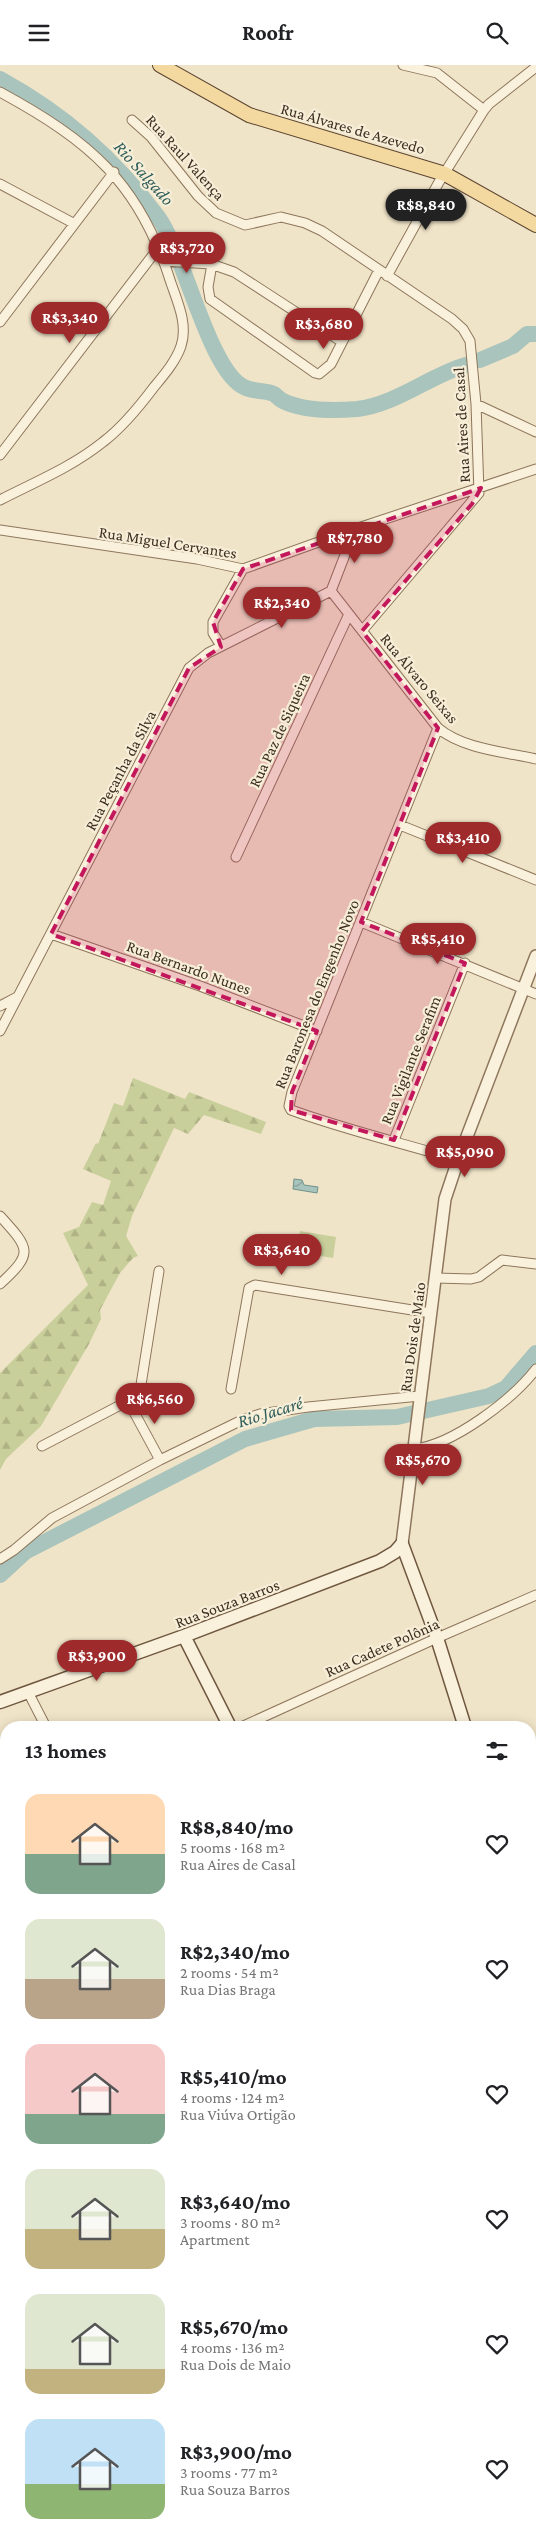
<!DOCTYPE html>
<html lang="en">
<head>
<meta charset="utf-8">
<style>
  body { margin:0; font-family:"Crimson Pro",serif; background:#f6f6f6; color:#202124; height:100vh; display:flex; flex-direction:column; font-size:19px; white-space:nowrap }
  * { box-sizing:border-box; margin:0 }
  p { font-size:16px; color:#757577 }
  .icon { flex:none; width:28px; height:28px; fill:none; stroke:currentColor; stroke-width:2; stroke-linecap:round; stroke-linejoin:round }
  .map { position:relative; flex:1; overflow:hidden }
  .drawer { position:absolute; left:0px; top:1656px; width:536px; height:821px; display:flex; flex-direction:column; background:#fff; border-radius:20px 20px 0 0; box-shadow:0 2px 12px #0003 }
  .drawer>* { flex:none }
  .price { position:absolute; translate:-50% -42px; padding:0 11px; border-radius:18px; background:#9e2a2b; color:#fff; font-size:16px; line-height:32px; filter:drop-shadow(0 1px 2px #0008) }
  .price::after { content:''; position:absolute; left:50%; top:30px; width:15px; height:11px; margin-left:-8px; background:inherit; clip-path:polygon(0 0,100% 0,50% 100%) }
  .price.active { background:#222; color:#fff }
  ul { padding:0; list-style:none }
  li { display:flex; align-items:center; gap:15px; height:125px; padding:0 25px }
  li span { display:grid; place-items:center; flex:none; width:140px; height:100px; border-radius:15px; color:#555 }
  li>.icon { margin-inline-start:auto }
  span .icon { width:60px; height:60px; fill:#fffc; stroke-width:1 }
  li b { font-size:21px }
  h2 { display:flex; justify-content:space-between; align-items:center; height:60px; padding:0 25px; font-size:21px }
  header { display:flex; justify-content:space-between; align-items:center; height:65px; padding:0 25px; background:#fff; font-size:22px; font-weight:700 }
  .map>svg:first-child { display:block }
  .forest { fill:url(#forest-firs) }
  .pitch { fill:#c9cf9b }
  .water { fill:url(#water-waves); stroke:#6f938a }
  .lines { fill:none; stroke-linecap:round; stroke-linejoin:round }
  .river { stroke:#a9c4bc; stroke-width:16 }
  .minor-casing { stroke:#8d765c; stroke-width:11 }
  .tertiary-casing { stroke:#8d765c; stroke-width:14 }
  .secondary-casing { stroke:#6f573f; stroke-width:15 }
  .primary-casing { stroke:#5b4430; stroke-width:16 }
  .minor { stroke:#faf1dc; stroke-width:9 }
  .tertiary { stroke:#faf1dc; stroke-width:11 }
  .secondary { stroke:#faf1dc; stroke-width:12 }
  .primary { stroke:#f3d9a0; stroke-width:14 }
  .rail-casing { stroke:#3d2e20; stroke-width:4.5 }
  .rail { stroke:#f7eed8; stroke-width:2.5; stroke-dasharray:8; stroke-linecap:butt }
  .marked { fill:#c2185b; fill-opacity:0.2; stroke:#c2185b; stroke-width:4; stroke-dasharray:10 6; stroke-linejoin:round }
  .labels { text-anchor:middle; stroke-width:4.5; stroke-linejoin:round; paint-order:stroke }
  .street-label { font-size:16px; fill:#3d2e20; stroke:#f7eed8 }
  .water-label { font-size:18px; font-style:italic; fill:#2f5d5a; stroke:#f7eed8 }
</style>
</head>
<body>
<header><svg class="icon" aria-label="menu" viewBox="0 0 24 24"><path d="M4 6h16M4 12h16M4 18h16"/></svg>Roofr<svg class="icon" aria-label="search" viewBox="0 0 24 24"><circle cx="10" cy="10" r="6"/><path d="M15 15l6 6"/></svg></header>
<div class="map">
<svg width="536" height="2477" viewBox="0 0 536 2477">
  <defs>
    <pattern id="forest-firs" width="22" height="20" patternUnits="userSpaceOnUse" patternTransform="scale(1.25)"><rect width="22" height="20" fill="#c9cf9b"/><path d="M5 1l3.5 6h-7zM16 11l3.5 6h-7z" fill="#aeb285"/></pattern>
    <pattern id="water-waves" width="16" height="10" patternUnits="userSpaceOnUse" patternTransform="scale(1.25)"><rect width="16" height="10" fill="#a9c4bc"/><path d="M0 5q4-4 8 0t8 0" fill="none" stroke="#8ba098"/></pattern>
  </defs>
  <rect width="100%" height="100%" fill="#f0e4c8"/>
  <path class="forest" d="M133,1013L185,1034L189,1027L266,1057L261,1069L204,1050L188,1069L174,1063L132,1151L126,1171L138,1191L133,1193L120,1208L100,1245L101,1254L89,1279L41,1361L6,1394L0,1405V1308L88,1220L63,1168L79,1162L92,1137L103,1140L111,1116L83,1104L96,1078L98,1079L114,1038L123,1041Z
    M536,2221V2477H347L352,2471H530V2225Z"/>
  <path class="pitch" d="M300,1166L336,1172L333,1193L297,1187Z"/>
  <path class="water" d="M294,1114L302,1115L304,1120L318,1122L317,1128L293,1124Z"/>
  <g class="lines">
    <path class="river" d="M0,14C64,49 114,93 158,152C184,187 209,306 244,322C253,327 265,325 274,329C277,331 279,334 283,336C304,346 334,346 357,344C397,339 429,311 466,300
      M480,295L513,281L527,269H536
      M0,1510L25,1487L245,1374L314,1354L397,1352L489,1331L506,1323L536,1288"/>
    <defs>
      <path id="minor" d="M403,0L437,8L484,45
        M0,27C90,76 140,118 171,218C178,238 188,260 181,281C176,296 164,310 154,322C139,342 123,362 103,377C72,402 35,417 0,435
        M132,55L151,72L198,131L216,148L245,160L281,152L305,158L322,166L452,254L463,264L470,276L476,339L479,428L362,566
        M0,119L73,158
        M164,196L211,199L234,207L342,277
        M212,199L208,222L210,234L315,308L319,309L331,299L379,205
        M387,211L439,117L484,45L489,39L536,2
        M0,257L114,107
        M476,339L536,367
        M0,390L159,182
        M0,465L197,494L243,504L355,464L536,404
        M331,526L438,663C463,684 505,687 536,694
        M221,581L213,568V557L243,504
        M438,663L292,1027L289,1041L291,1045C346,1065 402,1078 458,1095
        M400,760L536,815
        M236,792L349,549
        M361,857L536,929
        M51,869L200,921L317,966
        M0,941L17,932
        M0,966L189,603L208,588L331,526L355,464
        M394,1075L465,898
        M0,1151C30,1184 34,1188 0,1219
        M436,1213L471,1214L479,1212L502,1195L536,1199
        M231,1324L249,1223L255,1220L431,1248
        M128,1336L160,1395
        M42,1381L128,1336L140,1326L159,1206
        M414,1384C453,1380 512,1335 536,1304
        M0,1494L14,1485L52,1453L160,1395L242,1355L260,1349L308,1342L420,1331
        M28,1627L46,1662
        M241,1662L437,1573L536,1530
        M0,1720L6,1718
        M530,1967H536
        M0,1989L6,2011
        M0,2210L6,2230
        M0,2420H6"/>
      <path id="tertiary" d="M402,1479L445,1134L458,1095L536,891"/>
      <path id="secondary" d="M402,1479L437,1573L465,1662
        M184,1571L230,1662
        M0,1637L184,1571L380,1496L395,1487L402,1479
        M530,1733L536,1734"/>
      <path id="primary" d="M160,0L249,50L445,109L536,160
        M530,1849L536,1848
        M0,1909L6,1908
        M530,2127H536
        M0,2265L6,2264"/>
    </defs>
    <use href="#minor" class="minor-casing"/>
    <use href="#tertiary" class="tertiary-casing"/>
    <use href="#secondary" class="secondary-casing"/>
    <use href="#primary" class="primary-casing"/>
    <use href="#minor" class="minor"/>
    <use href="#tertiary" class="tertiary"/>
    <use href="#secondary" class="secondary"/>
    <use href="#primary" class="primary"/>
    <defs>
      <path id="rail" d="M530,1813H536
        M530,1824L536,1823
        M530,1835H536
        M0,1869L6,1868
        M0,1879L6,1878"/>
    </defs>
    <use href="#rail" class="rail-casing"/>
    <use href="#rail" class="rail"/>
  </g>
  <path class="marked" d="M481,423L472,439L362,566L438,663L361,857L465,898L394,1075L291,1045L292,1027L317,966L51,869L189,603L221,582L213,557L243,504Z"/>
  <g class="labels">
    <g class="street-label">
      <text transform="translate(353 63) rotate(16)" y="6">Rua Álvares de Azevedo</text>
      <text transform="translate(186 92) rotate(48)" y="6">Rua Raul Valença</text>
      <text transform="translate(461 360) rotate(-93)" y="6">Rua Aires de Casal</text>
      <text transform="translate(168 477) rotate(9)" y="6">Rua Miguel Cervantes</text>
      <text transform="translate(420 613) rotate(50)" y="6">Rua Álvaro Seixas</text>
      <text transform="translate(279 665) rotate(-65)" y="6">Rua Paz de Siqueira</text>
      <text transform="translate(120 705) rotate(-62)" y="6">Rua Peçanha da Silva</text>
      <text transform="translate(189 902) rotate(20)" y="6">Rua Bernardo Nunes</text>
      <text transform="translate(316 929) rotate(-68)" y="6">Rua Baronesa do Engenho Novo</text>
      <text transform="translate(410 995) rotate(-68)" y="6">Rua Vigilante Serafim</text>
      <text transform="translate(412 1272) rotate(-82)" y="6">Rua Dois de Maio</text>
      <text transform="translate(227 1538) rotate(-21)" y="6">Rua Souza Barros</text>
      <text transform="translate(382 1582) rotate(-24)" y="6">Rua Cadete Polônia</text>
    </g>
    <g class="water-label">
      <text transform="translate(144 108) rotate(48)" y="6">Rio Salgado</text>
      <text transform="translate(270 1347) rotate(-17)" y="6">Rio Jacaré</text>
    </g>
  </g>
</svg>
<b class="price active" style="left:426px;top:166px">R$8,840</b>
<b class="price" style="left:187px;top:209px">R$3,720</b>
<b class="price" style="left:70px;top:279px">R$3,340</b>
<b class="price" style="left:324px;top:285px">R$3,680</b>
<b class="price" style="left:355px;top:499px">R$7,780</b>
<b class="price" style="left:282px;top:564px">R$2,340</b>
<b class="price" style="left:463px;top:799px">R$3,410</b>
<b class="price" style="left:438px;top:900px">R$5,410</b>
<b class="price" style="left:465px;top:1113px">R$5,090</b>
<b class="price" style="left:282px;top:1211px">R$3,640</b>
<b class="price" style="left:155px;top:1360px">R$6,560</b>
<b class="price" style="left:423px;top:1421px">R$5,670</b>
<b class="price" style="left:97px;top:1617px">R$3,900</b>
<section class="drawer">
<h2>13 homes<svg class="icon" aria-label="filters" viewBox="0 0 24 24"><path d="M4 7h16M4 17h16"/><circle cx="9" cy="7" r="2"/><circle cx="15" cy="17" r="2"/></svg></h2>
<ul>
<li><span style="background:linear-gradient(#ffd9b3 60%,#7fa58c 0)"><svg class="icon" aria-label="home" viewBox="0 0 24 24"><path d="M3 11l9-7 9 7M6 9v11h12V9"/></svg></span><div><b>R$8,840/mo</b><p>5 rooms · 168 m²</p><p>Rua Aires de Casal</p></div><svg class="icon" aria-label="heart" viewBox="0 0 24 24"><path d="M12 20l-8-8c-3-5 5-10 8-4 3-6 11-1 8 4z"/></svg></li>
<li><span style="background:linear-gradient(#dfe7d0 60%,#b9a48a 0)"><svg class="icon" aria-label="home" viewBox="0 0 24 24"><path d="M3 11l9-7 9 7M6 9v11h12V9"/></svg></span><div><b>R$2,340/mo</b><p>2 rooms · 54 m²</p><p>Rua Dias Braga</p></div><svg class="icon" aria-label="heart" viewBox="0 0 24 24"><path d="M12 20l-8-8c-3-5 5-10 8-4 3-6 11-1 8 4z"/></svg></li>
<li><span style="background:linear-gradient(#f6c9c9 70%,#7fa58c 0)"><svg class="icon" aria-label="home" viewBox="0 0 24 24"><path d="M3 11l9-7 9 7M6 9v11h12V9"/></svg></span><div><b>R$5,410/mo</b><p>4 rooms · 124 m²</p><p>Rua Viúva Ortigão</p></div><svg class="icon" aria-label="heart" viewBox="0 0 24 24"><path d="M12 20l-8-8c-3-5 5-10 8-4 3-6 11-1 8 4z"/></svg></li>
<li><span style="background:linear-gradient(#dfe7d0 60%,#c2b280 0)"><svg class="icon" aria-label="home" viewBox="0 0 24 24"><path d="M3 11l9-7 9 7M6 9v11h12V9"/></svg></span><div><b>R$3,640/mo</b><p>3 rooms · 80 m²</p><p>Apartment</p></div><svg class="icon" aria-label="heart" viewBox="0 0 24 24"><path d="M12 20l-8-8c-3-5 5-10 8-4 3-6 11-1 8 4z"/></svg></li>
<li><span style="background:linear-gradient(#dfe7d0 75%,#c2b280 0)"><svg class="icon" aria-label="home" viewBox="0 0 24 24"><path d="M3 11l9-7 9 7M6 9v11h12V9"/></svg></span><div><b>R$5,670/mo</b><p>4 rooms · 136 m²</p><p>Rua Dois de Maio</p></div><svg class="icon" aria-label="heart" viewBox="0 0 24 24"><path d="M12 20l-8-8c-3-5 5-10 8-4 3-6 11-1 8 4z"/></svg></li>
<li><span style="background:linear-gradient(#bfe0f5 65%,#8fb573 0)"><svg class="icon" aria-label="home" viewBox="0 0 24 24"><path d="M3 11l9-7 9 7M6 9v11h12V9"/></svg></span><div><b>R$3,900/mo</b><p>3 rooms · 77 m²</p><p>Rua Souza Barros</p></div><svg class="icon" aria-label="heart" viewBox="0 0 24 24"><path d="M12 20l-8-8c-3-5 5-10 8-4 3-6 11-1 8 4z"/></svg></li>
</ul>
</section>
</div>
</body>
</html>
